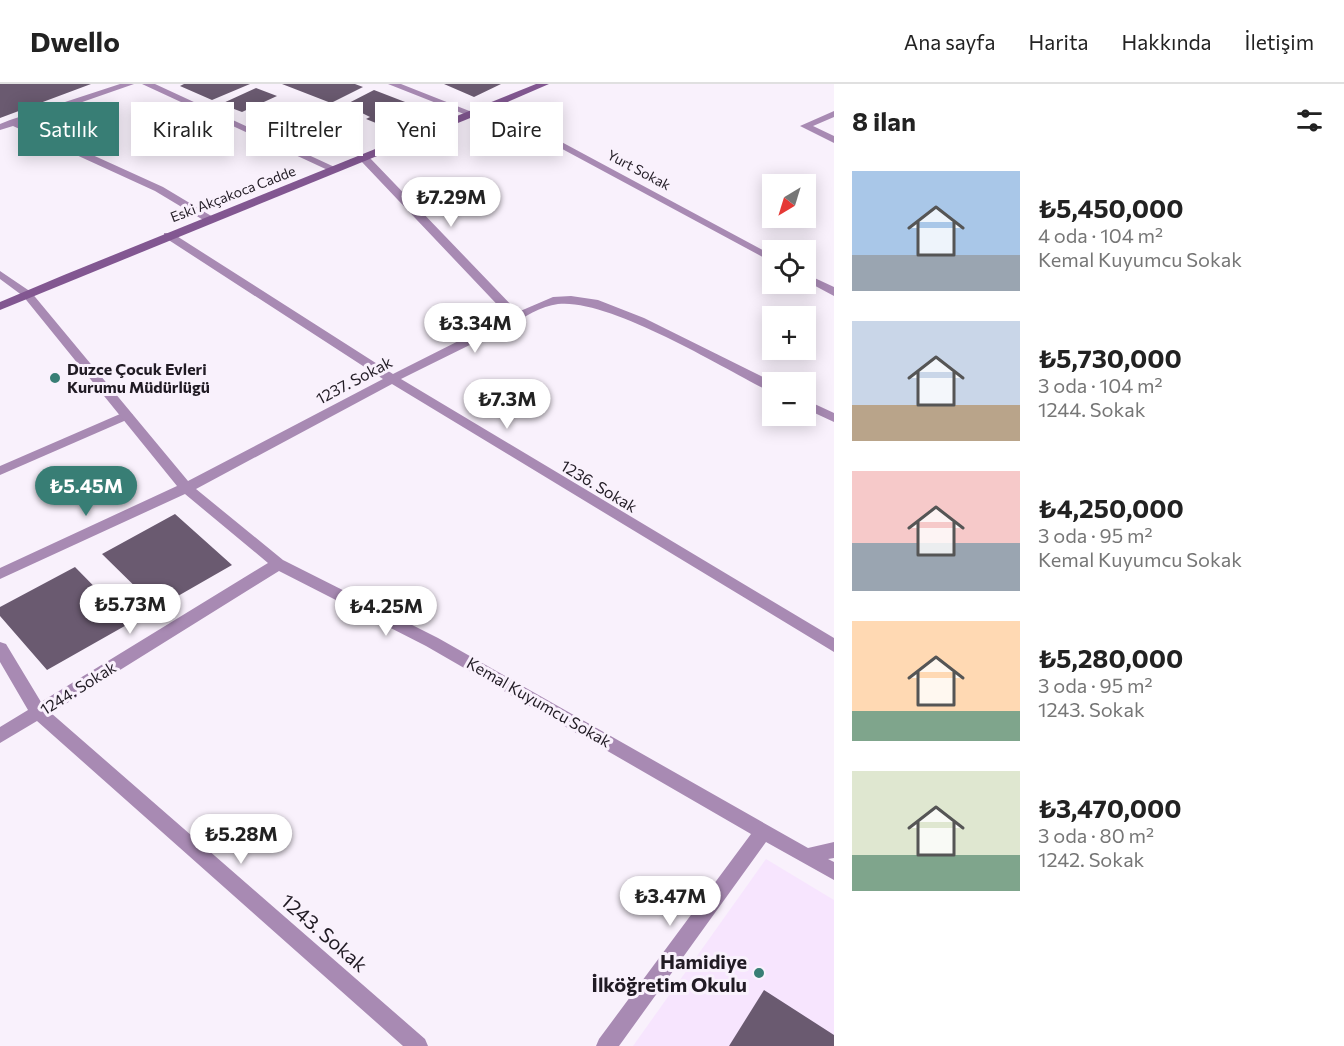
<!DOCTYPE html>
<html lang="tr">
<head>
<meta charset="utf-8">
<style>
  body { margin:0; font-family:Commissioner,sans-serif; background:#f6f6f6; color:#222; height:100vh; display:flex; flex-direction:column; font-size:22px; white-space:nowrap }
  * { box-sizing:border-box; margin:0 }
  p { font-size:20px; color:#767676 }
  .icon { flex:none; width:33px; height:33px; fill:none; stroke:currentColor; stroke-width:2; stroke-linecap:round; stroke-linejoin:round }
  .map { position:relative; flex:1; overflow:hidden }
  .panel { display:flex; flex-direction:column; background:#fff; width:510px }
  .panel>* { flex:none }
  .guide { position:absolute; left:18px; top:18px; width:570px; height:54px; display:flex; gap:12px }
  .needle { width:39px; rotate:218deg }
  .controls { position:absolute; left:762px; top:90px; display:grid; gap:12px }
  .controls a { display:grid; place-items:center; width:54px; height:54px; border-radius:0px; background:#fff; box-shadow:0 3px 15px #0003; font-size:30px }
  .price { position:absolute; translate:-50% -51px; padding:0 14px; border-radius:21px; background:#fff; color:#222; font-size:20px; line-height:39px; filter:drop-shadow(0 2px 3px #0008) }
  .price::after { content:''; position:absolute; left:50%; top:36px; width:18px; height:14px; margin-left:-9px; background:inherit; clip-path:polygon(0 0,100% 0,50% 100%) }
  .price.on { background:#387e75; color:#fff }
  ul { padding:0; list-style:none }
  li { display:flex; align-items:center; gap:18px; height:150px; padding:0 18px }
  li span { display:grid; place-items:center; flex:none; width:168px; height:120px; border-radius:0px; color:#555 }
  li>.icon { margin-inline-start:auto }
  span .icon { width:72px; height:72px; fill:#fffc; stroke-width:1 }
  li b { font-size:26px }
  h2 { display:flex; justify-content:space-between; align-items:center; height:72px; padding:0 18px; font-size:26px }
  .tag { padding:0 21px; border-radius:0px; background:#fff; box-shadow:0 3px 15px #0003; font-size:21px; line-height:54px }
  .tag.on { background:#387e75; color:#fff }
  header { display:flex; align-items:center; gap:36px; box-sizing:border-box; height:84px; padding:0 30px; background:#fff; border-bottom:2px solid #e0e0e0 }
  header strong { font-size:28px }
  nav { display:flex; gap:33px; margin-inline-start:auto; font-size:21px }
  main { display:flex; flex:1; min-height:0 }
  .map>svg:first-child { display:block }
  .built { fill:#f7e5fe }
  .building { fill:#6a5a70 }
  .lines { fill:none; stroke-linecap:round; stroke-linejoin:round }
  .lane { fill:#a88ab3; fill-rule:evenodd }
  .street { fill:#a88ab3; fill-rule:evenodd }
  .secondary { fill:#825791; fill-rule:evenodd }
  .poi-dot { fill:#387e75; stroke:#f9f1fc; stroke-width:2 }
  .labels { text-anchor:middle; stroke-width:6; stroke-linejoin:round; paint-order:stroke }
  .far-street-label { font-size:14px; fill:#211b24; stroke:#f9f1fc }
  .poi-label { font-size:16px; font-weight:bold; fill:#211b24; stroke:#f9f1fc; text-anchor:start }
  .street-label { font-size:16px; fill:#211b24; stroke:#f9f1fc }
  .near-street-label { font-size:20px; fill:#211b24; stroke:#f9f1fc }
  .near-poi-label { font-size:20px; font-weight:bold; fill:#211b24; stroke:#f9f1fc; text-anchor:end }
</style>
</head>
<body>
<header>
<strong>Dwello</strong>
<nav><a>Ana sayfa</a><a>Harita</a><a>Hakkında</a><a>İletişim</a></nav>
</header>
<main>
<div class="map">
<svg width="834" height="962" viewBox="0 0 834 962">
  <rect width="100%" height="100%" fill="#f9f1fc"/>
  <path class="built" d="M766,775L834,816V962H633Z"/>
  <path class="building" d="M0,0H91L0,34Z
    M184,0H250L212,16L180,2Z
    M282,0H355L363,3L331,19Z
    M444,0H501L474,13Z
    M256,4L277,12L242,28L221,20Z
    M374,6L431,28V35L403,50L366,35L370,33L360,28L356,30L339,24Z
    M175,430L232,481L157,524L102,470Z
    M75,483L130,539L47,586L0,532V523Z
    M764,906L834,951V962H729Z"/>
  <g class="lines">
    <path class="lane" d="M127,327L133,331L131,334L0,391V382Z"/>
    <path class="street" d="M120,0H134L22,39L163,103L213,133V137H205L155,107L13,42L0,46V40L10,36Z
      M142,0H155L341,86L332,88Z
      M388,0H401L477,30L469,32Z
      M491,20L772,171V178L488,25L486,23Z
      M834,27V33L813,42L834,52V59L800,42Z
      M365,72L369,73L518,228L553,213L571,212L598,216L644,234L773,298L772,307L767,306C720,282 608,214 558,220C540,222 520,236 504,244C470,261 435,278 401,295L834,554V568L392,300L196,405L283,476L438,554L808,764L834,758V774L828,775L834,778V796L766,758L619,962H596L599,955L751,750L426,562L279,487L51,629L425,955L428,962H403L37,637L0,659V643L28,626L0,578V558L6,560L41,618L268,479L185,410L0,495V484L177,402L23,212L0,195V187L31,208L188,397L383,295L164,153V149H172L393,290L508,232L361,77V73Z
      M806,190L834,203V212L806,197Z
      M806,316L834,329V338L806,325Z"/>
    <path class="secondary" d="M536,0H549L480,30L0,226V218L64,191Z"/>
  </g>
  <g class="poi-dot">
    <circle cx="55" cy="294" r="6"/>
    <circle cx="759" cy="889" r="6"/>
  </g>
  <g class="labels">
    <g class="far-street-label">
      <text transform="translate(639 86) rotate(28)" y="5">Yurt Sokak</text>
      <text transform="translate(233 110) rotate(-21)" y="5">Eski Akçakoca Cadde</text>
    </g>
    <g class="poi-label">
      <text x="67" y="291">Duzce Çocuk Evleri<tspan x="67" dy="18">Kurumu Müdürlügü</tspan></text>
    </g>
    <g class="street-label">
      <text transform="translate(354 296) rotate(-28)" y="6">1237. Sokak</text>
      <text transform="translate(599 402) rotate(31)" y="6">1236. Sokak</text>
      <text transform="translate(78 604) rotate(-32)" y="6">1244. Sokak</text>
      <text transform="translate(539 618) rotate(30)" y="6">Kemal Kuyumcu Sokak</text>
    </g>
    <g class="near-street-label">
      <text transform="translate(324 849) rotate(41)" y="7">1243. Sokak</text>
    </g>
    <g class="near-poi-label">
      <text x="747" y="885">Hamidiye<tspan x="747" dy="23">İlköğretim Okulu</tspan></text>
    </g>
  </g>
</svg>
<div class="controls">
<a><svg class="needle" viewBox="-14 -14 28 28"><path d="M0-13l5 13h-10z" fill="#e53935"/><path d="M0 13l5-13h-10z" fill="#767676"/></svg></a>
<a><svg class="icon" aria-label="locate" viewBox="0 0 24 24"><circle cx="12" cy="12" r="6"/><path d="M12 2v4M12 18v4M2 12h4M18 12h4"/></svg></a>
<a>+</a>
<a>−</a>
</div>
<b class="price" style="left:451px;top:144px">₺7.29M</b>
<b class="price" style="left:475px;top:270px">₺3.34M</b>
<b class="price" style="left:507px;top:346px">₺7.3M</b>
<b class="price on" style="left:86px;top:433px">₺5.45M</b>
<b class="price" style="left:130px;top:551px">₺5.73M</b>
<b class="price" style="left:386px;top:553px">₺4.25M</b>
<b class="price" style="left:241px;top:781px">₺5.28M</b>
<b class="price" style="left:670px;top:843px">₺3.47M</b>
<div class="guide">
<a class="tag on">Satılık</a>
<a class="tag">Kiralık</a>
<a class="tag">Filtreler</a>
<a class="tag">Yeni</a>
<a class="tag">Daire</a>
</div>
</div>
<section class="panel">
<h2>8 ilan<svg class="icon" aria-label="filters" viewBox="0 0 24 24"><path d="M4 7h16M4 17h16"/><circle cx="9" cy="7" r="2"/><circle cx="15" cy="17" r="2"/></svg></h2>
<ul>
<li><span style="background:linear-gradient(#a9c7e8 70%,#9aa5b1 0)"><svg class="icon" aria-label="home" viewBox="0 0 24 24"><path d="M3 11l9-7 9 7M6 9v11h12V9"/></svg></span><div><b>₺5,450,000</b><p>4 oda · 104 m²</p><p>Kemal Kuyumcu Sokak</p></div></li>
<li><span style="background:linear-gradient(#c9d6e8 70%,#b9a48a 0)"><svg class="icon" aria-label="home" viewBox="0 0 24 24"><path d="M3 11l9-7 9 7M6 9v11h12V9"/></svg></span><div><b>₺5,730,000</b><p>3 oda · 104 m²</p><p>1244. Sokak</p></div></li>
<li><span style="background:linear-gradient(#f6c9c9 60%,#9aa5b1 0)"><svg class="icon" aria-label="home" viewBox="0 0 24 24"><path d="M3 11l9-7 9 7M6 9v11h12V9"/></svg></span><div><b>₺4,250,000</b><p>3 oda · 95 m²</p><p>Kemal Kuyumcu Sokak</p></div></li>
<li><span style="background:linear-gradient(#ffd9b3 75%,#7fa58c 0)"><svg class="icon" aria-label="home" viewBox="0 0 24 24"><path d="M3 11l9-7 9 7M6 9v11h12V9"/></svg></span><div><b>₺5,280,000</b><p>3 oda · 95 m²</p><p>1243. Sokak</p></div></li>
<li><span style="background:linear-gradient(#dfe7d0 70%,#7fa58c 0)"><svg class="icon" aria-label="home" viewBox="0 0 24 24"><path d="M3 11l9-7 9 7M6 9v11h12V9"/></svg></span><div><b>₺3,470,000</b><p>3 oda · 80 m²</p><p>1242. Sokak</p></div></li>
</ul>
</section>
</main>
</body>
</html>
